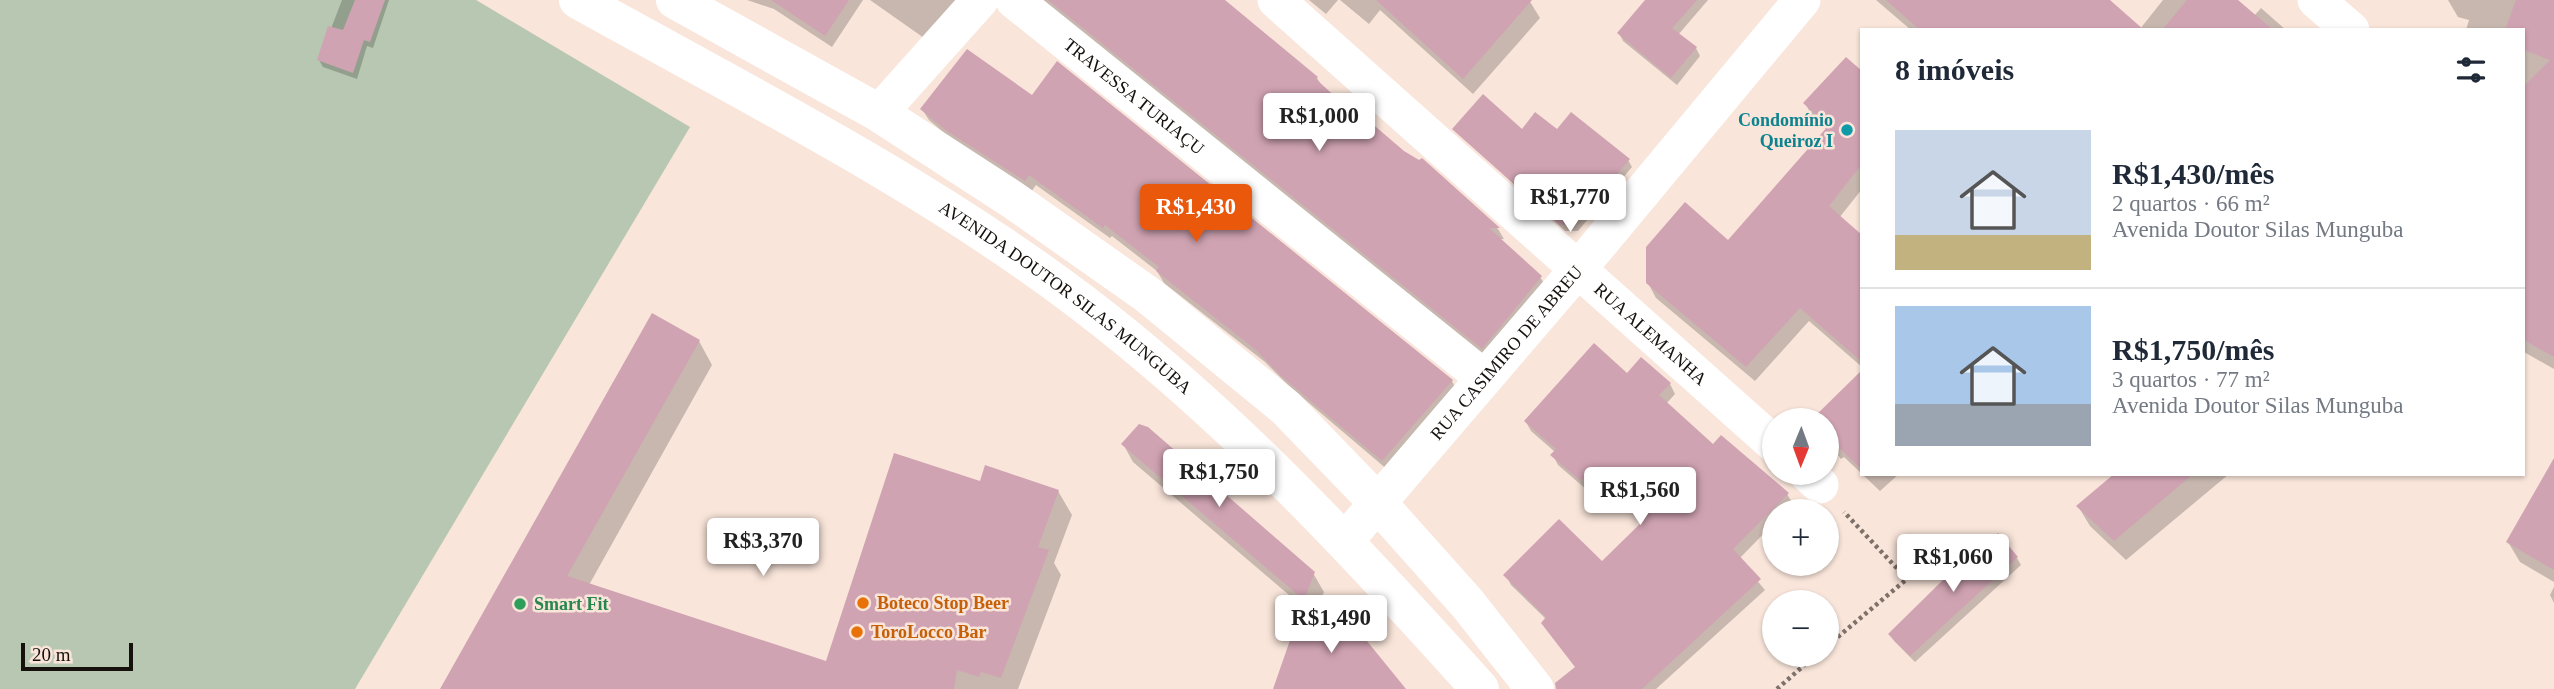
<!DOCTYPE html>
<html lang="pt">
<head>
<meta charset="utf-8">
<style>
  body { margin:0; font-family:"Times New Roman",serif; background:#f2f2f3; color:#1f2937; height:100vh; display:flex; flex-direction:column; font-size:26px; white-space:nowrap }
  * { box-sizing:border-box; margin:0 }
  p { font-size:23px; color:#747a83 }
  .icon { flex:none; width:38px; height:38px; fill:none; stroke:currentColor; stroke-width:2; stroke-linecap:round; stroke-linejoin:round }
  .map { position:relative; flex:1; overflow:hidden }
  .side { position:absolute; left:1860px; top:28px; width:665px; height:448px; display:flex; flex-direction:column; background:#fff; border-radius:0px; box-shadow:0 2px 5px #0004 }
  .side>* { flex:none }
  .needle { width:46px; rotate:181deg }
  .fabs { position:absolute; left:1762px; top:408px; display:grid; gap:14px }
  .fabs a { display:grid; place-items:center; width:77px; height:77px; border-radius:50%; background:#fff; box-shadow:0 2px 5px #0004; font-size:35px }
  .scale { position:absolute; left:21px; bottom:18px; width:112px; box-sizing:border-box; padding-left:7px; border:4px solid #17110d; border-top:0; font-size:19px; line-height:24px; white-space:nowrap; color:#17110d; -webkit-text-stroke:5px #f9e5da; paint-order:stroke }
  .price { position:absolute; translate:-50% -60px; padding:0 16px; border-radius:7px; background:#fff; color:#222; font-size:23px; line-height:46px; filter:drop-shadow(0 2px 4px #0008) }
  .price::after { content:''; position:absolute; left:50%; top:42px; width:21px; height:16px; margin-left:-10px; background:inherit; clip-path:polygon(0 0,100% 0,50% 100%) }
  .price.current { background:#ea580c; color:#fff }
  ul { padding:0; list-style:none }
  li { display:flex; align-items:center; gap:21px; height:175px; padding:0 35px }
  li+li { border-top:2px solid #e0e1e3 }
  li span { display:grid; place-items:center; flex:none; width:196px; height:140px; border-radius:0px; color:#555 }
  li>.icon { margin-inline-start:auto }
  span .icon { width:84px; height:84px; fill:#fffc; stroke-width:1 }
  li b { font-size:30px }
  h2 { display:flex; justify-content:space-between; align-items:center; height:84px; padding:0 35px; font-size:30px }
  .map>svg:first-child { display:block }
  .green { fill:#b7c7b1 }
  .shadow { fill:#0003 }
  .building { fill:#d0a3b2 }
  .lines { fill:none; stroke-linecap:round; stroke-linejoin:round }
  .path { stroke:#7e716a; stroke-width:4.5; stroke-dasharray:3.5 3.5; stroke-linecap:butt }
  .minor { stroke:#fff; stroke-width:37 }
  .major { stroke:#fff; stroke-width:38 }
  .culture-dot { fill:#0f9aa8; stroke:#f9e5da; stroke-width:2.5 }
  .food-dot { fill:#e8710a; stroke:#f9e5da; stroke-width:2.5 }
  .leisure-dot { fill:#2e9e5b; stroke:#f9e5da; stroke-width:2.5 }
  .labels { text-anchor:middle; stroke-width:5; stroke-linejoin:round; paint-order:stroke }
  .street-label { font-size:18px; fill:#17110d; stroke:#f9e5da }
  .culture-label { font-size:18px; font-weight:bold; fill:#0d838f; stroke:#f9e5da; text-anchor:end }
  .food-label { font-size:18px; font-weight:bold; fill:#c56008; stroke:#f9e5da; text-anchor:start }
  .leisure-label { font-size:18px; font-weight:bold; fill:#27864d; stroke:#f9e5da; text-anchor:start }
</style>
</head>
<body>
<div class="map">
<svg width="2554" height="689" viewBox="0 0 2554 689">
  <rect width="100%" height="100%" fill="#f9e5da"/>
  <path class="green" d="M0,0H476L690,127L355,689H0Z"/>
  <path class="shadow" d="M342,0H389L373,48L367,46L357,79L323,67L319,60Z
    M747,0H863L832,47L774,9Z
    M870,0H955V1L924,38Z
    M1042,0H1219L1317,78L1323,88L1366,128L1420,162L1422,160L1498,229L1504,239H1498L1540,277L1547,288L1489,359Z
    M1309,0H1338L1326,14Z
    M1340,0H1529L1540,18L1473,94L1380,10L1369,24Z
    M1647,0H1708L1678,35L1696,48L1700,56L1677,85L1623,41L1619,33Z
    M1876,0H2107L2140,29L2163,0H2235L2254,16L2261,8L2286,30H1911Z
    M2448,0H2554V369L2524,352V30H2466L2469,20L2458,17Z
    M1862,74V189L1839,218L1862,238V367L1809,321L1755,381L1656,298L1648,283L1728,242L1827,130L1813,118L1805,103Z
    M922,109L1452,381L1458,393L1389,471L1289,386L1265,362L1164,283L1157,271L1112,236L1110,238L1036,185L1031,192L956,143L929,120Z
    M1454,129L1557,132L1628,160L1632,167L1578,231H1565Z
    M699,341L712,365L589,585L827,663L981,484L1058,491L1072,515L1054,563L1061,575L1018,689H442Z
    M1862,372V474L1844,457L1841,459L1827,442V420H1813Z
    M1627,376L1670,384L1675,394L1666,404L1713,446L1787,494L1793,504L1786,511H1774V523L1739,559L1765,590L1656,689H1569L1576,668L1547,620L1511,585L1506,575L1602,564L1645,521L1597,478L1587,490L1558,465L1553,455L1555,452L1531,431L1526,422Z
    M1123,444L1313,573L1324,592L1318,607L1404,689H1275L1303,607L1133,462Z
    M2554,461V582L2520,562L2508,542Z
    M1862,474H1899L1880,491Z
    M2116,474H2229L2126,560L2090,526L2078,506Z
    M2017,558L2021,565L1915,662L1894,641L1890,635Z
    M2554,587V603L2550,595Z"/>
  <path class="building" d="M355,0H385L370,42L364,40L353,73L317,60L328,26L343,30Z
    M771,0H849L825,36Z
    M1048,0H1225L1318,77L1316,79L1366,125L1369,121L1404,151L1419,160L1422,158L1500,228H1489L1542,276L1482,349Z
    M1376,0H1532L1463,79Z
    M1645,0H1697L1672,28L1697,47L1671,78L1617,33Z
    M1886,0H2110L2144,30H1920Z
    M2187,0H2238L2273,30H2162Z
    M2516,0H2554V357L2524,340V86L2550,60L2524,50V30H2505Z
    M967,49L1032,95L1057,61L1453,380L1382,461L1280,375L1256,350L1156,271L1159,267L1105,225L1103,228L1029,175L1025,181L947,131L920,109Z
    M1846,57L1862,71V164L1829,206L1862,235V362L1800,308L1746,367L1646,283V247L1685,202L1728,240L1828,126L1803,103Z
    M1483,94L1522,129L1535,112L1557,129L1571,112L1630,159L1574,224L1560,225L1452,129Z
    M652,313L700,340L567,576L826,661L894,453L980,481L985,465L1059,490L1038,547L1049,550L1001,678L981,672L979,677L957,670L954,689H440Z
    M1594,343L1627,373L1641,357L1671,383L1659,395L1713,444L1721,435L1789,493L1733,549L1761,579L1642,689H1556L1555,683L1575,667L1541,623L1546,617L1503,575L1559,519L1602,561L1646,518L1591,470L1581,481L1550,455L1556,449L1524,421Z
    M1862,370V470L1827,436V420H1811Z
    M1139,424L1148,427L1315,572L1304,600L1121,444Z
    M2554,458V570L2506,542Z
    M2114,474H2193L2114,541L2076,506Z
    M1998,533L2018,557L1910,656L1888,634L1945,578Z
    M1304,600L1345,614L1406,689H1273Z"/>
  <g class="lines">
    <path class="path" d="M1827,646L1907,579L1844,512
      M1777,689L1817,654"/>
    <g class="minor">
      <path id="s1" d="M1014,0L1484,378"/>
      <path id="s2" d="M1276,0L1774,444"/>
      <path d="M2316,0L2351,30"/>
      <path d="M879,113L980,0"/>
      <path d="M1806,472L1820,485"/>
      <path id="s3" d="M1345,541L1579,268L1802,0"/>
    </g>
    <g class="major">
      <path id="s4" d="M578,0C749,95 924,183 1080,301C1229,414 1356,551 1480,689"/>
      <path d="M675,0L879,113L1013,200L1148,295L1286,408L1376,501L1467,603L1535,689"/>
    </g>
  </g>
  <circle class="culture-dot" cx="1847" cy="130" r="7"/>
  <g class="food-dot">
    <circle cx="863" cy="603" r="7"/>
    <circle cx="857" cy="632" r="7"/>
  </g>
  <circle class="leisure-dot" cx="520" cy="604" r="7"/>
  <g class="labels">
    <g class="street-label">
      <text dy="6" stroke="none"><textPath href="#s1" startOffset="154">TRAVESSA TURIAÇU</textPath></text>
      <text dy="6" stroke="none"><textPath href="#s4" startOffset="572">AVENIDA DOUTOR SILAS MUNGUBA</textPath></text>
      <text dy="6" stroke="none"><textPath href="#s2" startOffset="502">RUA ALEMANHA</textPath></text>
      <text dy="6" stroke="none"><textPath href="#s3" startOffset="248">RUA CASIMIRO DE ABREU</textPath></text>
    </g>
    <g class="culture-label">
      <text x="1833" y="126">Condomínio<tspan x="1833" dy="21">Queiroz I</tspan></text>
    </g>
    <g class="food-label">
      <text x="877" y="609">Boteco Stop Beer</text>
      <text x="871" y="638">ToroLocco Bar</text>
    </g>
    <g class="leisure-label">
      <text x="534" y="610">Smart Fit</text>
    </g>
  </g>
</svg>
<div class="fabs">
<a><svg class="needle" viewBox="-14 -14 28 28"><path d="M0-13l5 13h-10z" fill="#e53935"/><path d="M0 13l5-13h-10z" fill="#747a83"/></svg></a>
<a>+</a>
<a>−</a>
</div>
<div class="scale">20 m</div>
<b class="price" style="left:1319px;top:153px">R$1,000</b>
<b class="price" style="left:1570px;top:234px">R$1,770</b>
<b class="price current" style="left:1196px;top:244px">R$1,430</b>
<b class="price" style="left:1219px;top:509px">R$1,750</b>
<b class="price" style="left:1640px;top:527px">R$1,560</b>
<b class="price" style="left:763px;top:578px">R$3,370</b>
<b class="price" style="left:1953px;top:594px">R$1,060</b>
<b class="price" style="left:1331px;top:655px">R$1,490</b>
<section class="side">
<h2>8 imóveis<svg class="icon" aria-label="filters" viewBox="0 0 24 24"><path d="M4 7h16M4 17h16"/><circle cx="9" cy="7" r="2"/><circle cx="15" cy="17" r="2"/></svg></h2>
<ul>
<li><span style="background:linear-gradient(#c9d6e8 75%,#c2b280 0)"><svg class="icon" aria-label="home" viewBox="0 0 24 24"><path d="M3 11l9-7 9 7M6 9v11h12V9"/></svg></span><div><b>R$1,430/mês</b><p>2 quartos · 66 m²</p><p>Avenida Doutor Silas Munguba</p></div></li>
<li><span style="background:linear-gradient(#a9c7e8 70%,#9aa5b1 0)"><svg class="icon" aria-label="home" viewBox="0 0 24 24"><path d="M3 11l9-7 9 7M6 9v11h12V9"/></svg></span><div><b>R$1,750/mês</b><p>3 quartos · 77 m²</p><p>Avenida Doutor Silas Munguba</p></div></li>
</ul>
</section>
</div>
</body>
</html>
